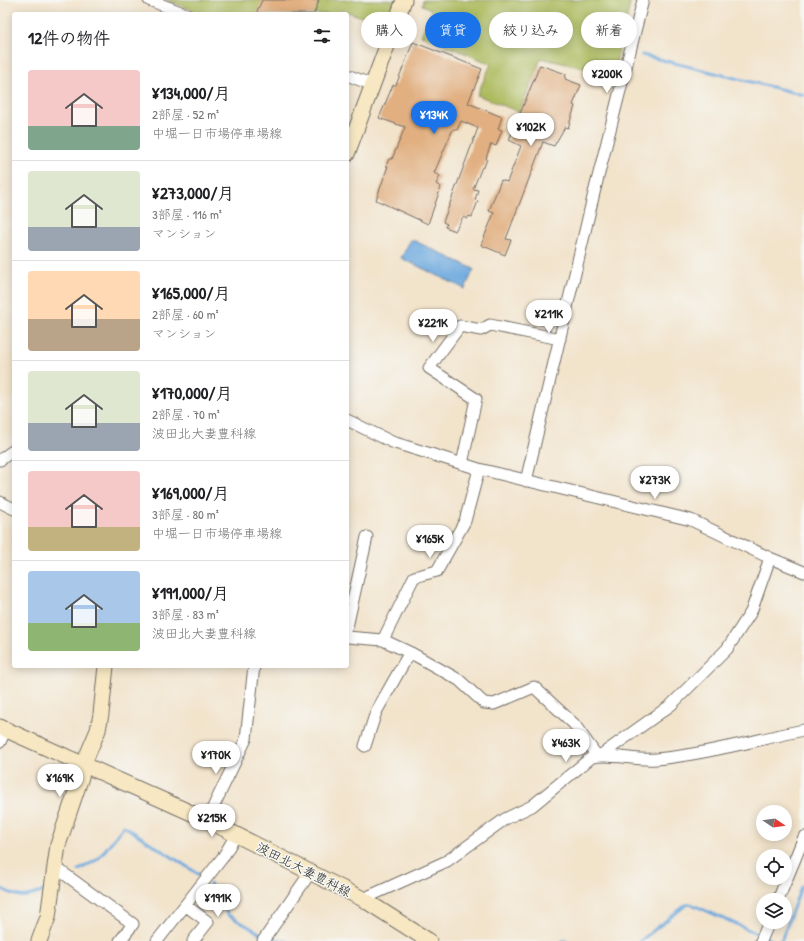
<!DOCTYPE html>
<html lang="ja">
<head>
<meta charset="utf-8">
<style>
  body { margin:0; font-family:"Patrick Hand","Klee One",sans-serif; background:#f2f2f2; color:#202124; height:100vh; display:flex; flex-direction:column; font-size:15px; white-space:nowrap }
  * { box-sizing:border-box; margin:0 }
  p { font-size:13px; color:#757577 }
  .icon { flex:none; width:22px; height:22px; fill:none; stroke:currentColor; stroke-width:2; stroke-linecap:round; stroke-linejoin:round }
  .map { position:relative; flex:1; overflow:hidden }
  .sheet { position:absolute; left:12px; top:12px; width:337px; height:656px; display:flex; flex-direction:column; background:#fff; border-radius:4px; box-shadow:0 2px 10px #0003 }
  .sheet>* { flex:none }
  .banner { position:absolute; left:361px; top:12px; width:380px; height:36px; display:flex; gap:8px }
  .needle { width:26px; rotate:103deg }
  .tools { position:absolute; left:756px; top:805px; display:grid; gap:8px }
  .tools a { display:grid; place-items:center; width:36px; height:36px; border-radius:50%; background:#fff; box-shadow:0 2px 10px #0003; font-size:20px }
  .price { position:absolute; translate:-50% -34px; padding:0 9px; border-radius:14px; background:#fff; color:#222; font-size:13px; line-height:26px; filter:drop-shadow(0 1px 2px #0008) }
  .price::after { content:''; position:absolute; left:50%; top:24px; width:12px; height:9px; margin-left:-6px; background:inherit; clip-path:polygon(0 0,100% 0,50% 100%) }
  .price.active { background:#1a73e8; color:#fff }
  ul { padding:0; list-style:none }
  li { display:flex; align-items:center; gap:12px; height:100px; padding:0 16px }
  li+li { border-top:1px solid #e0e0e0 }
  li span { display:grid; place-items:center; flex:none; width:112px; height:80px; border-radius:4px; color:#555 }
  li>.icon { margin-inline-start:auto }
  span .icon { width:48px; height:48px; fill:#fffc; stroke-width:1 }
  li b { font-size:17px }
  h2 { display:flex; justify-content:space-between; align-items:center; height:48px; padding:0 16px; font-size:17px }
  .tag { padding:0 14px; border-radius:18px; background:#fff; box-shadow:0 2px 10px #0003; font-size:14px; line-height:36px }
  .tag.active { background:#1a73e8; color:#fff }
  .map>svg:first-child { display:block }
  .green { fill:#adbb5e; stroke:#6c7344 }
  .water { fill:#6da9de; stroke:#4c6a84 }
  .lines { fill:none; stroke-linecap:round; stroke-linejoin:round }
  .stream { stroke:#6da9de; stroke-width:3 }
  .building { fill:#e1af80 }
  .street-casing { stroke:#716b63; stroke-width:13 }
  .secondary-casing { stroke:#716b63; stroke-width:17 }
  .street { stroke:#fff; stroke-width:11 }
  .secondary { stroke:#f7e8c3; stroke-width:15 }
  .labels { text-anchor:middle; stroke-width:3; stroke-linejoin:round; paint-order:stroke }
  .street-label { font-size:13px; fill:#2b2b2b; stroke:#f6f6f2 }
</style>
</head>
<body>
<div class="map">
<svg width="804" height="941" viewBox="0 0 804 941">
  <rect width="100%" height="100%" fill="#f6f6f2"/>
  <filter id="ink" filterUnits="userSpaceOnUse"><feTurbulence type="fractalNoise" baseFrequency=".025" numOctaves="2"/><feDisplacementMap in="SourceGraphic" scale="8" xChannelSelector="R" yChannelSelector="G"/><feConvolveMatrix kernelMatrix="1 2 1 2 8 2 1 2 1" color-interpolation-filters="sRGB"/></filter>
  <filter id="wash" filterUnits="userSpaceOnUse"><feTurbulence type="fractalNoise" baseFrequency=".012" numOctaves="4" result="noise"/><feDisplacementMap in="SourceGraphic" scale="16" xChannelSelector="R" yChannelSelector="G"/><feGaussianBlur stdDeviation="0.9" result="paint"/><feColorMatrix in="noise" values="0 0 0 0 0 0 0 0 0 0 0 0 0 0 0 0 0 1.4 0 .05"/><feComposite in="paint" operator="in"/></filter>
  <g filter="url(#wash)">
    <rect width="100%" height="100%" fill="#f2e3cb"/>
    <path class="green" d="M166,0H400L390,26L341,10L338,14H203Z
      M423,0H631L613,75L541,58L519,112L477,95L491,64L421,35L432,10L422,5Z"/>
    <path class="water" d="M411,239L474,269L465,289L401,258Z"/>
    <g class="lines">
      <path class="stream" d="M642,55L804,95
        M79,870L98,859L124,826L203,877
        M210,884L228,915L265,936
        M0,888C22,899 23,899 47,890
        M271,938L286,941
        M562,941H566
        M640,941L686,905L691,904L774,941
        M781,941L801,887L804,886"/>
    </g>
    <g id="blocks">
      <path class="building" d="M262,0H319L314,14H256Z
        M413,42L482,69L468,103L502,117L498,129L502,130L496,146L491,144L486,158L487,159L484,167H482L473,189L478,190L475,200L478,201L472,217L469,216L467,219L463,217L455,231L445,227L447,224L443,222L478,128L461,121L457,130L453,129L434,173L440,176L436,184L441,187L428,224L376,200L388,166H386L389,159H392L405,127L379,118L393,85H396Z
        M540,65L566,74L565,79L581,85L573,105L575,106L568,128L565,127L554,146L543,142L506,239L511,240L505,255L481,245L494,213L489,211L501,180L507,182L521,146L509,140Z"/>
    </g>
  </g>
  <g filter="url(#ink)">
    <use href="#blocks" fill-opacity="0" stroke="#716b63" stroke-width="1"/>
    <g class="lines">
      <defs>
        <path id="street" d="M149,0L186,14
          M347,75L373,85
          M347,420L392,442L479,469L691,520L770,558L804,572
          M0,460L14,450
          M462,464L476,399L429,368L460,326L481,330L490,325L560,339
          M526,481L594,193L643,0
          M0,502L14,509
          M347,627L367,537
          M347,637L383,640L413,654L459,680L484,703L494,704L534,687L574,724L597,756
          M383,640L414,577L437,571L465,521L479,469
          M0,742L6,729
          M365,746L376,712L406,659L413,654
          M601,755L671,705L727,649L751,612L770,558
          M207,820L246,739L254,666
          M55,867L133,924L120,941
          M363,899L447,861L505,819L532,806L592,757C613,753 635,761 656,759C706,754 755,740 804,730
          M778,900L804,837
          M185,905L208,922L193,941
          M157,941L223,857L236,835
          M263,941L310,873
          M761,941L769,922"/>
        <path id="secondary" d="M347,154L404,0
          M0,727L207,820L363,899L429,941
          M39,941L48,917L58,845L81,777L84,763L98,730L101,714L106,666"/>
      </defs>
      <use href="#street" class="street-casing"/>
      <use href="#secondary" class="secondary-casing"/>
      <use href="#street" class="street"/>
      <use href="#secondary" class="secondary"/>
    </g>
  </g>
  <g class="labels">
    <g class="street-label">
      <text transform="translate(304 869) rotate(27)" y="5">波田北大妻豊科線</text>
    </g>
  </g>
</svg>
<div class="tools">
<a><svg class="needle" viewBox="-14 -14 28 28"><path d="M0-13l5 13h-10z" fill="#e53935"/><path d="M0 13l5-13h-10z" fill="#757577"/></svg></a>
<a><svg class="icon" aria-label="locate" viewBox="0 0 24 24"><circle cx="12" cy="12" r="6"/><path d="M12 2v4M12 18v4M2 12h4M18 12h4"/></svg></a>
<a><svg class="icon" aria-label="layers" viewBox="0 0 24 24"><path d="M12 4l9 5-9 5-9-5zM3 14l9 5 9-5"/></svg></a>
</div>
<b class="price" style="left:607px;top:94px">¥200K</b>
<b class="price active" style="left:434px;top:135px">¥134K</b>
<b class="price" style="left:531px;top:147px">¥102K</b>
<b class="price" style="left:549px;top:334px">¥211K</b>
<b class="price" style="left:433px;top:343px">¥221K</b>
<b class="price" style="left:655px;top:500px">¥273K</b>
<b class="price" style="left:430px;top:559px">¥165K</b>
<b class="price" style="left:566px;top:763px">¥463K</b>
<b class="price" style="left:216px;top:775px">¥170K</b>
<b class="price" style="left:60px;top:798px">¥169K</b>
<b class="price" style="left:212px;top:838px">¥215K</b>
<b class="price" style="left:218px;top:918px">¥191K</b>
<div class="banner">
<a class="tag">購入</a>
<a class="tag active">賃貸</a>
<a class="tag">絞り込み</a>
<a class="tag">新着</a>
</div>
<section class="sheet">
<h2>12件の物件<svg class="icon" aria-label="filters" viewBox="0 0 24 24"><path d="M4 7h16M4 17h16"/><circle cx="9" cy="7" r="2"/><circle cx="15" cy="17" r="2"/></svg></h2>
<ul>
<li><span style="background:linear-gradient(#f6c9c9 70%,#7fa58c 0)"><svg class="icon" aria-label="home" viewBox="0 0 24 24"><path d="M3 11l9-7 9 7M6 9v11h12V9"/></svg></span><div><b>¥134,000/月</b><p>2部屋 · 52 m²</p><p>中堀一日市場停車場線</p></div></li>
<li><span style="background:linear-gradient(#dfe7d0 70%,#9aa5b1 0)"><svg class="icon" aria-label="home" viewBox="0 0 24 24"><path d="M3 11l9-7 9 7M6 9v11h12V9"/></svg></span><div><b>¥273,000/月</b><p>3部屋 · 116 m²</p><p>マンション</p></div></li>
<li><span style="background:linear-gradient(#ffd9b3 60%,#b9a48a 0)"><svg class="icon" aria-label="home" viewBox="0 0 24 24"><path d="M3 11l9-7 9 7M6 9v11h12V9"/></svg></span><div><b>¥165,000/月</b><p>2部屋 · 60 m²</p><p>マンション</p></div></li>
<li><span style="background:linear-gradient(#dfe7d0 65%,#9aa5b1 0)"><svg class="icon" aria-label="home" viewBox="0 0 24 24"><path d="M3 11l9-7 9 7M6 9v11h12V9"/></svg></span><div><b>¥170,000/月</b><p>2部屋 · 70 m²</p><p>波田北大妻豊科線</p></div></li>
<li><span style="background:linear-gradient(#f6c9c9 70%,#c2b280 0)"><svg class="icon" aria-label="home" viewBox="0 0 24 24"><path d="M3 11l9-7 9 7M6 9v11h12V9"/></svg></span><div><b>¥169,000/月</b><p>3部屋 · 80 m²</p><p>中堀一日市場停車場線</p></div></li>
<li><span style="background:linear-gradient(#a9c7e8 65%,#8fb573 0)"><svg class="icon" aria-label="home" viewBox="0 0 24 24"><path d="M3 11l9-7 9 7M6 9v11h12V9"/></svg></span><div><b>¥191,000/月</b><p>3部屋 · 83 m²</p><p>波田北大妻豊科線</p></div></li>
</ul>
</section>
</div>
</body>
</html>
